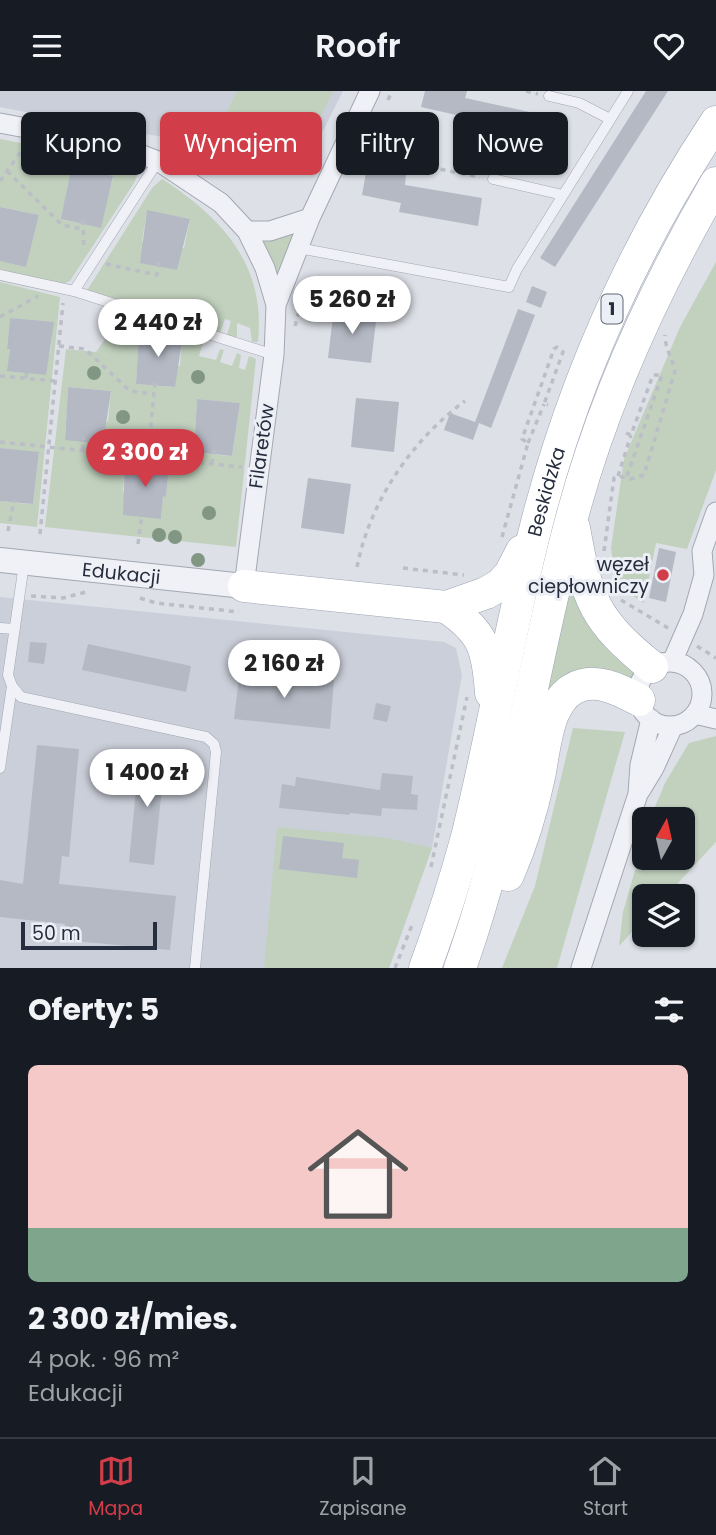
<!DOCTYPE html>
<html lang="pl">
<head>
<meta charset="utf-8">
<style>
  body { margin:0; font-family:Poppins,sans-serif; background:#242831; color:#f1f3f6; height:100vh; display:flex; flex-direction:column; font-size:26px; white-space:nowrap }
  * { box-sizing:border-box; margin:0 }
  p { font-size:23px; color:#9ea1a6 }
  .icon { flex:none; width:38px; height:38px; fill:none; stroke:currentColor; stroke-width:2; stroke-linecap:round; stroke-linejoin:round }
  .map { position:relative; height:877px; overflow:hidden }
  .side { display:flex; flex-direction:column; background:#171b24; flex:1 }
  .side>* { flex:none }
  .guide { position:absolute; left:21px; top:21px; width:676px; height:63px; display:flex; gap:14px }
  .needle { width:46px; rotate:8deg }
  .tools { position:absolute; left:632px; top:716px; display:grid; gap:14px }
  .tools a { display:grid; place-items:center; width:63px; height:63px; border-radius:10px; background:#171b24; box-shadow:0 2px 5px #0004; font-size:35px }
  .scale { position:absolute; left:21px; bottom:18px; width:136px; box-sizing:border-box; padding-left:7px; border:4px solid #262d3e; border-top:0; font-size:19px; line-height:24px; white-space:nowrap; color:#262d3e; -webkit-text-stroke:5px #eceff5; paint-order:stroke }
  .price { position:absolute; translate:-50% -60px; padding:0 16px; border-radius:24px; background:#fff; color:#222; font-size:23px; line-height:46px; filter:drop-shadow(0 2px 4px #0008) }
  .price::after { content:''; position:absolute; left:50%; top:42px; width:21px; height:16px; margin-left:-10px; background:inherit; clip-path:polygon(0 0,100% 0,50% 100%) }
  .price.active { background:#d13d49; color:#fff }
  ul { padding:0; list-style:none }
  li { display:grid; align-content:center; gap:14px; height:371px; padding:0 28px }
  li+li { border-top:2px solid #363941 }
  li span { display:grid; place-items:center; height:217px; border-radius:10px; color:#555 }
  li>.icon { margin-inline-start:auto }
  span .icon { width:126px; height:126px; fill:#fffc; stroke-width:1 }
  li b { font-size:30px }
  h2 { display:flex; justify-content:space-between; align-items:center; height:84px; padding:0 28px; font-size:30px }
  .tag { padding:0 24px; border-radius:10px; background:#171b24; box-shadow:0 2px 5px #0004; font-size:24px; line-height:63px }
  .tag.active { background:#d13d49; color:#fff }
  header { display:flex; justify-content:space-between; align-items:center; height:91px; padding:0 28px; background:#171b24; font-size:32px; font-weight:600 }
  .tab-bar { display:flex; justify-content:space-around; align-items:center; height:98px; border-top:2px solid #363941; background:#171b24; font-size:19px; color:#9ea1a6 }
  .tab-bar a { display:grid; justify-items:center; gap:4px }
  .tab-bar .active { color:#d13d49 }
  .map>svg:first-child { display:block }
  .built { fill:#cbcfd9 }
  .green { fill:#c1d1be; fill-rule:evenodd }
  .building { fill:#b4b9c4 }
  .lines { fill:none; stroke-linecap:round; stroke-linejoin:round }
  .service-casing { stroke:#a2a7b1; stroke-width:11 }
  .minor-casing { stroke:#a2a7b1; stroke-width:21 }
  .tertiary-casing { stroke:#a2a7b1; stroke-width:26 }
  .primary-casing { stroke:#9ca4b3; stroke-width:33 }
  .path { stroke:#bbbec6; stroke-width:3.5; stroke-dasharray:5 5; stroke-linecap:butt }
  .service { stroke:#f0f1f6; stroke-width:10 }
  .minor { stroke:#f0f1f6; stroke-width:19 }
  .tertiary { stroke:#f0f1f6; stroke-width:24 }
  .primary { stroke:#fff; stroke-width:32 }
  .tree { fill:#829684 }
  .poi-dot { fill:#d13d49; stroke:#eceff5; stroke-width:2.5 }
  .labels { text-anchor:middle; stroke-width:6; stroke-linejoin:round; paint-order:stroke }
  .shield { fill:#eceff5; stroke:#616775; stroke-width:2 }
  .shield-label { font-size:18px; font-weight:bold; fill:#262d3e }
  .street-label { font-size:19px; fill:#262d3e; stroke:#eceff5 }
  .poi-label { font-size:19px; fill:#262d3e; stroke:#eceff5; text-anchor:end }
</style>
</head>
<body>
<header><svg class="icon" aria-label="menu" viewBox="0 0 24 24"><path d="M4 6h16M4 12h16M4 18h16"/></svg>Roofr<svg class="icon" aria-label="heart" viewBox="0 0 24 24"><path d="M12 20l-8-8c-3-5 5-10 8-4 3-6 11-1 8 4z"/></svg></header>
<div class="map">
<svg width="716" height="877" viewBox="0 0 716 877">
  <rect width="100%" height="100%" fill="#dde0e7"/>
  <path class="built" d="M0,0H343L313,60L301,67L106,37L0,16Z
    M0,506L444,551L456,557L462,584L432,757L389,877H0Z"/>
  <path class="green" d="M237,0H333L301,67L223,29Z
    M0,48L127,72L135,76L138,83L134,92L70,190L60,194L0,178V170L5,171V167L11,172L26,175L39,124L0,116ZM71,77L113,86L100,136L85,133L86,129L79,132L64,129L68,108L65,107Z
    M162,88C223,127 266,175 258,251H252L250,237L237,232V247L227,244L231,230L225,228L220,242L206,236L204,221L173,213L172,227L86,201L152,97ZM147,120L190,128L184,157H182L177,179L162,176L142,150Z
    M294,141L276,193L258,148Z
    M716,171V379L687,458L656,452L644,512L616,494L611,457L624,368L680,236Z
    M0,191L60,206L37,436L0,432V410L10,411V408L18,412L33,413L39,362L0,357ZM10,227L53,232L50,262L8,280L10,258L7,257Z
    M125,225L200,246L203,252L199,265L216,269L220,258L224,259L220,271L232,275L237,262L241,264L239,277L245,279L249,265L256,268L236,456L45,436L66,258L96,261L120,227ZM139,240L182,244L180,275H177L174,296L136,293ZM68,296L111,300L108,330L81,350L65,348ZM197,308L240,312L232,365L217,364L211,359L210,363L194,361ZM126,370L169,375L166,405H163L161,428L145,426L123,400Z
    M569,486L640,576L631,593L542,617Z
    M573,637L625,641L557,877H502L535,795Z
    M716,645V751L666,805H644V828L619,855L623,821L644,748V766H682V728H650L665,692L689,652Z
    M277,736L388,747L432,757L389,877H264Z"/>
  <path class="building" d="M425,0H467L465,7L543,24L537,52L459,35L461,25L421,16Z
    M646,0H668L555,176L540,167Z
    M367,76L406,83L405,94L482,107L478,135L399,121L401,112L362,104Z
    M71,77L113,85L101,137L61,128Z
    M0,116L39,124L26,176L0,170Z
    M147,119L190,128L177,179L140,172Z
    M532,195L547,201L541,217L526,211Z
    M334,217L377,222L371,272L328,267Z
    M518,218L535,224L491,337L479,332L473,349L444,339L450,322L475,331Z
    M10,227L54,231L46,284L7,280L10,258H7Z
    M139,240L183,244L175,296L136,293Z
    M68,296L111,300L103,353L65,349Z
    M356,307L399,311L394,361L351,356Z
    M197,308L240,312L232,365L194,361Z
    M0,357L39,361L33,413L0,410Z
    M125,370L169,375L166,406L163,405L161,428L123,424Z
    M308,387L351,393L344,443L301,437Z
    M659,457L676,461L666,511L649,507Z
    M30,551L47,552L44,573L28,571Z
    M88,553L191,575L186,601L82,579Z
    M240,579L334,589L330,638L234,628Z
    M376,612L391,615L387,631L373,628Z
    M37,654L79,658L69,766L62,765L59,793L176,805L170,859L64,849L65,833L0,826V789L23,793Z
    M134,664L165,667L154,774L129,771L138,678H132Z
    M382,682L413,685L411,703L418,704L417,719L382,717L381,725L350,722L349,724L279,717L282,693L295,695L296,686L380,699Z
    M283,745L344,752L342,767L359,769L357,787L279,778Z"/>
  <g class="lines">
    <defs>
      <path id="service" d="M549,5L579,12L610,28
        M493,88L563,104
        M298,157L509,196L517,178L628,0
        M0,184L74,200L158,70
        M74,200L274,264
        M24,473L8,584L12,595L21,606L206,646L214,653L216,661L195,877
        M0,537L15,538
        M0,677L12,595"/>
      <path id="minor" d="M0,32L117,54L158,70L221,112L247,140L265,177L276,214L274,264L244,495
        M247,140H270L310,127
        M276,214L310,127L370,0
        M672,571L693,523L704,484L702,460L716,421
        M638 603a32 32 0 1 1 64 0a32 32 0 1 1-64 0Z
        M695,623L716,628
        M640,700L654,677L673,635
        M581,877L638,703L640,674L651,628"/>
      <g id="tertiary">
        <path id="s1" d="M0,469L244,495"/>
      </g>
      <g id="primary">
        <path d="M574,437C587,509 594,529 652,576"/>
        <path d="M244,495L446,516L486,502L500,494L510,483L522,460"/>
        <path d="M446,516C484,541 488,559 491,602"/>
        <path d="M508,784C522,752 532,719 539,686C543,666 545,642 553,623C557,614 564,603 573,598C594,585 620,599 639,609"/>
        <path id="s2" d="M425,877C441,834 455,790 467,746C494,638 511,528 540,420C577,282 637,150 716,31"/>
        <path d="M460,877C513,730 531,575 572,426C604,307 655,197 716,92"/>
      </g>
    </defs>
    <use href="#service" class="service-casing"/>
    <use href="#minor" class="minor-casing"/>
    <use href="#tertiary" class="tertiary-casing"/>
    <use href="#primary" class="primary-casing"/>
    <path class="path" d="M526,0L538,3
      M388,9L392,0
      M362,63L480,86
      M7,80L62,134L82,138
      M0,90L25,55
      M83,129L84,159
      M106,173L157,184L159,171
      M0,226L38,205
      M295,235L308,188
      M59,255L85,258L130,300L154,303
      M0,285L55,290
      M26,287L27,277
      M626,342L631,344L653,284H662L626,388
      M0,351L242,376
      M528,352L544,313
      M82,359L84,346
      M148,366L155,291
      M212,373L214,359
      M618,385L631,344
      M8,440L14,409
      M40,443L63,212
      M502,446L528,352L522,348L554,258L557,256L563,261L544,313L548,314
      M138,453L142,422
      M604,460L614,387L618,385L631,388L644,384L675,280C672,267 665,257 665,244
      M357,476C370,410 412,349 465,310
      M403,477L464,484
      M31,505L63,507L86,501
      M140,507L156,512L239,521
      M621,509L668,537
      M697,555L716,567
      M431,776L467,606
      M395,877L412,834"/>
    <use href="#service" class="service"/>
    <use href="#minor" class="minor"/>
    <use href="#tertiary" class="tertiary"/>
    <use href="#primary" class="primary"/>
  </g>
  <g class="tree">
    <circle cx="94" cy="282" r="7"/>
    <circle cx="198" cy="286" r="7"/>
    <circle cx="123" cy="326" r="7"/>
    <circle cx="105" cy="359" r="7"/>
    <circle cx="209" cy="422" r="7"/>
    <circle cx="159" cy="444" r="7"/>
    <circle cx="175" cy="446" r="7"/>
    <circle cx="198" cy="469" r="7"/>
  </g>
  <circle class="poi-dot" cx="663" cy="484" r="7"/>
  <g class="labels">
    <rect class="shield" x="601.5" y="203.5" width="21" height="29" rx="5"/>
    <g class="shield-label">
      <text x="612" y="224">1</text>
    </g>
    <g class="street-label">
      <text transform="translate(261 355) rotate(-82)" y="7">Filaretów</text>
      <text dy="7" stroke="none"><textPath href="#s2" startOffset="492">Beskidzka</textPath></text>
      <text dy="7" stroke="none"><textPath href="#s1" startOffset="122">Edukacji</textPath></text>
    </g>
    <g class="poi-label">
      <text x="649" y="480">węzeł<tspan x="649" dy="22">ciepłowniczy</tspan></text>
    </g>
  </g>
</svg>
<div class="tools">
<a><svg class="needle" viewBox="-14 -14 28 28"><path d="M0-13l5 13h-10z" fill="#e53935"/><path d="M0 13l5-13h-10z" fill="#9ea1a6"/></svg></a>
<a><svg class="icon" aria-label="layers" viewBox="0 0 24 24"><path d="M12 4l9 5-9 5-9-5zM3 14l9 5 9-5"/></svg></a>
</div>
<div class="scale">50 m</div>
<b class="price" style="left:352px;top:245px">5 260 zł</b>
<b class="price" style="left:158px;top:268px">2 440 zł</b>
<b class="price active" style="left:145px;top:398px">2 300 zł</b>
<b class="price" style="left:284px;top:609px">2 160 zł</b>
<b class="price" style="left:147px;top:718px">1 400 zł</b>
<div class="guide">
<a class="tag">Kupno</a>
<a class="tag active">Wynajem</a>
<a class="tag">Filtry</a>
<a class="tag">Nowe</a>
</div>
</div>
<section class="side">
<h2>Oferty: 5<svg class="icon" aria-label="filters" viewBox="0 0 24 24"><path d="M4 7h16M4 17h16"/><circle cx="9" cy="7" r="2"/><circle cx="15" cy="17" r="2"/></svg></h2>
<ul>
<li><span style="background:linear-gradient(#f6c9c9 75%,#7fa58c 0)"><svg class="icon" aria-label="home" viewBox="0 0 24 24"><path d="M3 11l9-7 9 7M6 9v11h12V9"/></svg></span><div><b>2 300 zł/mies.</b><p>4 pok. · 96 m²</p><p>Edukacji</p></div></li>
</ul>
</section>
<nav class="tab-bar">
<a class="active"><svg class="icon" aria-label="map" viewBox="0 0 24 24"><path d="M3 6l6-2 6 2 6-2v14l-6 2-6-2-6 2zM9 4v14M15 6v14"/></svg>Mapa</a>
<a><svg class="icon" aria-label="saved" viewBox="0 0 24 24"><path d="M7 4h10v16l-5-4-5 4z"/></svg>Zapisane</a>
<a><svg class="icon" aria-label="home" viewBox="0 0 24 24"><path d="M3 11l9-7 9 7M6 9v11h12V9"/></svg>Start</a>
</nav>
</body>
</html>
